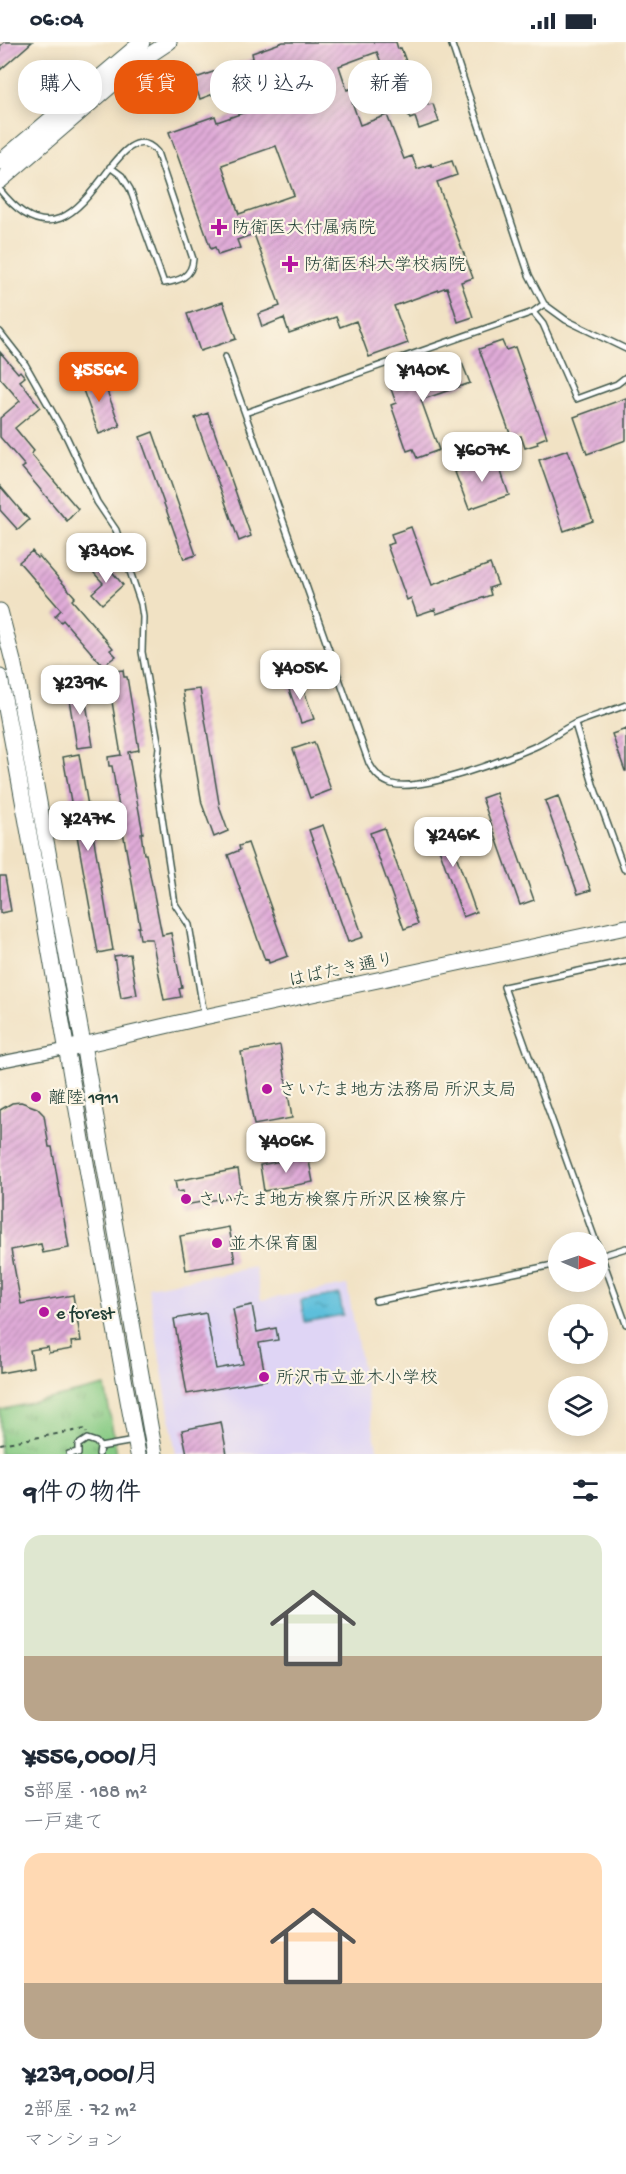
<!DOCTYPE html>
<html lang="ja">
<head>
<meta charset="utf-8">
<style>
  body { margin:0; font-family:"Gochi Hand","Klee One",sans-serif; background:#f2f2f3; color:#1f2937; height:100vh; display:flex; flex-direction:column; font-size:22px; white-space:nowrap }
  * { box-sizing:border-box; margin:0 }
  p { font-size:20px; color:#747a83 }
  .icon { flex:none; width:33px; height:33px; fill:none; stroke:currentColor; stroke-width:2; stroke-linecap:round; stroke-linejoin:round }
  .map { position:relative; height:1412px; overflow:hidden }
  .drawer { display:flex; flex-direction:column; background:#fff; flex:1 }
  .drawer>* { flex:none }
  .hud { position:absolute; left:18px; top:18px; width:591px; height:54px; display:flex; gap:12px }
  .needle { width:39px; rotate:92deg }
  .fabs { position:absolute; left:548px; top:1190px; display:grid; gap:12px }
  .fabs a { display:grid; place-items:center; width:60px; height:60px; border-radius:50%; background:#fff; box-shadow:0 3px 15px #0003; font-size:30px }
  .price { position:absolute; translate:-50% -51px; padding:0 14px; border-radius:12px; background:#fff; color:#222; font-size:20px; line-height:39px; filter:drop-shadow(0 2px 3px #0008) }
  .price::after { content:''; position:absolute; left:50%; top:36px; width:18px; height:14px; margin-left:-9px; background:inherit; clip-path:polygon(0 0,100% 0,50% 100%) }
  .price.on { background:#ea580c; color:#fff }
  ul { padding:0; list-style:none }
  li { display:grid; align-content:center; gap:12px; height:318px; padding:0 24px }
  li span { display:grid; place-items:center; height:186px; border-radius:18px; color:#555 }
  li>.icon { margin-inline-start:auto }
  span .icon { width:108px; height:108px; fill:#fffc; stroke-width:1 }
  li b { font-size:26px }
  h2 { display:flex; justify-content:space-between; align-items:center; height:72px; padding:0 24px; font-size:26px }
  .chip { padding:0 21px; border-radius:24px; background:#fff; box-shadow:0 3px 15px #0003; font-size:21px; line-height:54px }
  .chip.on { background:#ea580c; color:#fff }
  .status { display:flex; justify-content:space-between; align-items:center; height:42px; padding:0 30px; background:#fff; direction:ltr }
  .status svg { height:16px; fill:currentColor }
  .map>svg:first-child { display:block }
  .built { fill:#dfd5f5 }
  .grass { fill:url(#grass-tufts); stroke:#52845c; stroke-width:1.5 }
  .water { fill:url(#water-ripples); stroke:#3e7e88; stroke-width:1.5 }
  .building { fill:url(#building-hatch); fill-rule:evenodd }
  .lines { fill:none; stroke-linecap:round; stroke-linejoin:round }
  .lane-casing { stroke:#3e564a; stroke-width:8 }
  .street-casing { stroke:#3e564a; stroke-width:13 }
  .secondary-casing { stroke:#3e564a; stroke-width:17 }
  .path { stroke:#3e564a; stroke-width:2; stroke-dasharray:4.5 4.5; stroke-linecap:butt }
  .lane { stroke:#fff; stroke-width:5 }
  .street { stroke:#fff; stroke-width:10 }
  .secondary { stroke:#fff; stroke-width:15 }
  .poi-dot { fill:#b5179e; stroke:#fcf5e5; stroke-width:2 }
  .labels { text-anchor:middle; stroke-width:4.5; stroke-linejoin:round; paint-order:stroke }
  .poi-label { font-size:18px; fill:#1f3d34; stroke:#fcf5e5; text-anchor:start }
  .street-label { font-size:18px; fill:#1f3d34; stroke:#fcf5e5 }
</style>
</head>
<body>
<div class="status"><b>06:04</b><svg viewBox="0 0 49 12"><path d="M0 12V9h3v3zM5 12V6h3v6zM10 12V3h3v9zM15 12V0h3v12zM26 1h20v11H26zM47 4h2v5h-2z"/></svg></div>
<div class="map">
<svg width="626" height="1412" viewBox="0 0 626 1412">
  <defs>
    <pattern id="grass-tufts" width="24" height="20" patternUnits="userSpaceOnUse" patternTransform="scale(1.5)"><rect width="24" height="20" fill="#86ca83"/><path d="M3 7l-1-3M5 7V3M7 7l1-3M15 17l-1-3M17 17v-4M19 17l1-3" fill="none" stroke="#6da56c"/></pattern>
    <pattern id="water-ripples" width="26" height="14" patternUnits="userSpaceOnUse" patternTransform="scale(1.5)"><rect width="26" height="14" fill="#5dbfdb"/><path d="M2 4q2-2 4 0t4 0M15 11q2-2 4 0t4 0" fill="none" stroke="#4c9cb2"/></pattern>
    <pattern id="building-hatch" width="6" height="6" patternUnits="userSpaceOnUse" patternTransform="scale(1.5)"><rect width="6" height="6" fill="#e0abd8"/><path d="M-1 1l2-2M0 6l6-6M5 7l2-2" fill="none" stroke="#b58cb0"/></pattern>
  </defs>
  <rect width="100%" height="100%" fill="#fcf5e5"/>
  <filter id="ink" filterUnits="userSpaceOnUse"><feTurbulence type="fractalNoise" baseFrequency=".0167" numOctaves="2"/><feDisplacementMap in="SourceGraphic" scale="12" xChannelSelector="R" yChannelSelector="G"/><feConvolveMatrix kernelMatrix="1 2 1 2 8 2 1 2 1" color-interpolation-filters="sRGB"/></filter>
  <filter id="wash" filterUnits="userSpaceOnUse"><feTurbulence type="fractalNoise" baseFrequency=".008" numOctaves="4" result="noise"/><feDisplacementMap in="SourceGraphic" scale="24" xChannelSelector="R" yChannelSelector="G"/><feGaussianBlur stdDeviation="1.35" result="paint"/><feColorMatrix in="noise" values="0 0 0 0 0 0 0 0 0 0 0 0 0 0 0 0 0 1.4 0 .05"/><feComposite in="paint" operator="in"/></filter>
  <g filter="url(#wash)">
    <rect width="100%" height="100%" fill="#f1e2c4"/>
    <path class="built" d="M255,1225L261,1258L347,1243L378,1412H176L148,1245Z"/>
    <path class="grass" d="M105,1344L117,1412H0V1368Z"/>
    <path class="water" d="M339,1252L343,1273L304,1280L301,1259Z"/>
    <g id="blocks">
      <path class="building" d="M5,0H32L0,28V4Z
        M283,0H396L398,7L401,6L415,44L421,42L428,63L433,62L439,80L419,87L415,75L410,77L403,58L399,60L390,36L387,37L377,10L339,24L347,48L359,44L363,56L352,60L360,83L387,73L404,117L412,114L417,127L431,122L432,125L452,119L457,133L437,140L473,236L461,240L473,275L458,280L447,245L394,264L408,301L369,315L356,279L340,285L336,275L289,291L284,276L262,285L258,272L280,264L254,192L237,198L240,206L218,213L215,205L211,207L169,90L215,74L217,80L260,65L251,38L200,57L193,37L253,16L252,11ZM276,104L294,153L239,172L222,123Z
        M223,260L236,297L200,309L187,272Z
        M502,299L506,308L515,305L547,395L537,399L538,402L525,406L521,394L512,397L479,307Z
        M0,310L18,331L20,329L25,335L20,339L40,365L15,386L34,409L31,412L78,467L67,479L22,426L25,424L0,395V376L20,359L0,336Z
        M452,317L454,324L462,321L470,341L421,358L439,408L417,416L413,407L407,409L391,363L396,361L390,344L408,338L406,333Z
        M100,330L120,384L99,392L79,337Z
        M626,356V398L587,412L574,375Z
        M208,371L251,494L239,499L195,376Z
        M153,390L196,513L184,517L140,395Z
        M568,408L593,479L564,489L539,418Z
        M496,415L509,453L469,467L455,430Z
        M0,444L29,478L18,488L0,468Z
        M411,485L432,543L490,522L498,543L489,546L491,553L436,572L435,567L417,573L411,556L407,558L387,503L394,501L391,492Z
        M32,509L37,516L39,514L75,555L72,558L113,606L110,608L116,614L103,624L63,578L61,580L55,574L61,568L19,520Z
        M105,521L123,543L102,562L92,551L103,541L94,531Z
        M123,628L124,635H127L139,708L128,710L143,791H141L144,812H146L162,893L171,891L182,946L179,947L181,955L164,958L152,897H140L138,885H140L126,807L112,724H109L108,715L121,713L107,630Z
        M300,637L314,677L301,681L287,642Z
        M83,642L93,704L77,706L67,645Z
        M200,647L220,767L228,789L214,795L202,762L183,649Z
        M626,687V729H625L612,692Z
        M314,700L331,748L310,756L293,707Z
        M79,712L113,908L98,911L63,715Z
        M496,751L534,858L520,863L482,756Z
        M558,754L591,848L578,852L545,759Z
        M443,776L476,870L463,875L430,781Z
        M323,783L363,895L348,900L309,788Z
        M384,786L418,882L404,887L370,791Z
        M248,801L288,914L269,921L268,917L265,918L228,813L240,808L239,804Z
        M0,834H5L11,869L0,871Z
        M130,912L137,953L121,956L114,914Z
        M280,1003L292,1076L254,1083L241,1010Z
        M21,1060L37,1066L44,1073L49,1105H52L69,1206L43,1211L41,1202L11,1208L21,1262L73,1253L81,1299L71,1300L72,1307L49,1311L48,1305L30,1308L33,1325L0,1331V1068L12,1061Z
        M308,1114L313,1140L264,1149L260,1123Z
        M238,1127L242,1153L185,1163L183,1149L177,1150L175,1139Z
        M229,1185L235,1220L186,1228L180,1194Z
        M252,1263L257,1290L276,1286L278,1298L259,1301L266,1338L187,1352L174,1277L206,1271L216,1327L243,1322L233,1267Z
        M221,1380L227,1412H187L182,1388Z"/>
    </g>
  </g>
  <g filter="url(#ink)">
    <use href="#blocks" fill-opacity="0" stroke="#3e564a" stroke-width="1.5"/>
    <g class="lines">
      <defs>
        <path id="lane" d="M451,0L529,233L544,262L566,278L626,307
          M0,148C82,251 113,59 157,110L193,217C192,235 179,239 164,241L130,147L122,134L110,125
          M533,270L543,282L576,357L617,342L626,335
          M0,290L25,322L67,396L97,460L116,488L141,562L143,575L142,610L159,705L156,735L175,862L189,883L204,973
          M225,315L369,721C374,731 381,739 392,742C422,750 504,718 534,705C548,699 560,689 574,682C590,675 609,670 626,663
          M245,371L533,270L544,262
          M575,682L593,742L624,827
          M596,1200L504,945L626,919
          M597,1202L626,1282
          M597,1215L626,1206
          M376,1259L558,1222
          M100,1405L134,1399
          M69,1412L78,1410
          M78,1412V1403L87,1397L96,1400L100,1405L99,1412"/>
        <path id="street" d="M0,1020L65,1007"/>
        <path id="secondary" d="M0,120L142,0
          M0,139L136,22L169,0
          M0,569L14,623L83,1002L155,1412
          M0,635C50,893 89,1154 138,1412
          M74,1005L204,975L626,885"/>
      </defs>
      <use href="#lane" class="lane-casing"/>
      <use href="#street" class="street-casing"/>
      <use href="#secondary" class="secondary-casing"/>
      <path class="path" d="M0,1402L85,1387L86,1391"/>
      <use href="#lane" class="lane"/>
      <use href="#street" class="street"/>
      <use href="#secondary" class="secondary"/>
    </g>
  </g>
  <g class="poi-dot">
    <path d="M216 176h6v6h6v6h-6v6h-6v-6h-6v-6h6z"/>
    <path d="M287 213h6v6h6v6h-6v6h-6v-6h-6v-6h6z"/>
    <circle cx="267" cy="1047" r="6"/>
    <circle cx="36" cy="1055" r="6"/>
    <circle cx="186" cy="1157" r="6"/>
    <circle cx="217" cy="1201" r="6"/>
    <circle cx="44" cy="1270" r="6"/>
    <circle cx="264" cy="1335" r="6"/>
  </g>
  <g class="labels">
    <g class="poi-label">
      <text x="232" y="191">防衛医大付属病院</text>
      <text x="304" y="228">防衛医科大学校病院</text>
      <text x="279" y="1053">さいたま地方法務局 所沢支局</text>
      <text x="48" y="1061">離陸 1911</text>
      <text x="198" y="1163">さいたま地方検察庁所沢区検察庁</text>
      <text x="229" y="1207">並木保育園</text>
      <text x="56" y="1276">e forest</text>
      <text x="276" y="1341">所沢市立並木小学校</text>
    </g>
    <g class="street-label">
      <text transform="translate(341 927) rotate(-12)" y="6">はばたき通り</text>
    </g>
  </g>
</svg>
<div class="fabs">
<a><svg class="needle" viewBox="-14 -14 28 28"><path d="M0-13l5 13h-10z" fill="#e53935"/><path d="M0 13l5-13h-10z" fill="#747a83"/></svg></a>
<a><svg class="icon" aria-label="locate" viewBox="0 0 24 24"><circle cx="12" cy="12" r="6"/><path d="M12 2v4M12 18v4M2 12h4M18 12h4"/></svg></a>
<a><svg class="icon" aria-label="layers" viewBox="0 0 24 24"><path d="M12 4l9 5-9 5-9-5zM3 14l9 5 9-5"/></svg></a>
</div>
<b class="price on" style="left:99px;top:361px">¥556K</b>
<b class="price" style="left:423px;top:361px">¥140K</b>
<b class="price" style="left:482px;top:441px">¥607K</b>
<b class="price" style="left:106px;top:542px">¥340K</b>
<b class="price" style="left:300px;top:659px">¥405K</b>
<b class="price" style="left:80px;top:674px">¥239K</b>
<b class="price" style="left:88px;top:810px">¥247K</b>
<b class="price" style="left:453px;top:826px">¥246K</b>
<b class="price" style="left:286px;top:1132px">¥406K</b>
<div class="hud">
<a class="chip">購入</a>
<a class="chip on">賃貸</a>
<a class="chip">絞り込み</a>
<a class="chip">新着</a>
</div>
</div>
<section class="drawer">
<h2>9件の物件<svg class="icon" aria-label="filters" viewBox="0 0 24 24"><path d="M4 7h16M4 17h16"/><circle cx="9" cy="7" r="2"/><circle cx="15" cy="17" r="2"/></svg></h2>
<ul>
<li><span style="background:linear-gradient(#dfe7d0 65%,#b9a48a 0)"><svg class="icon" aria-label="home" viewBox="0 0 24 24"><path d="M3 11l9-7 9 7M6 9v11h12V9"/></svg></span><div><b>¥556,000/月</b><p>5部屋 · 188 m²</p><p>一戸建て</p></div></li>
<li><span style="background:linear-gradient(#ffd9b3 70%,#b9a48a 0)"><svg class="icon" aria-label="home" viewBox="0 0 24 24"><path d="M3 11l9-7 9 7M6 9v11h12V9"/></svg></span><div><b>¥239,000/月</b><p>2部屋 · 72 m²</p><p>マンション</p></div></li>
</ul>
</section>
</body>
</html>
